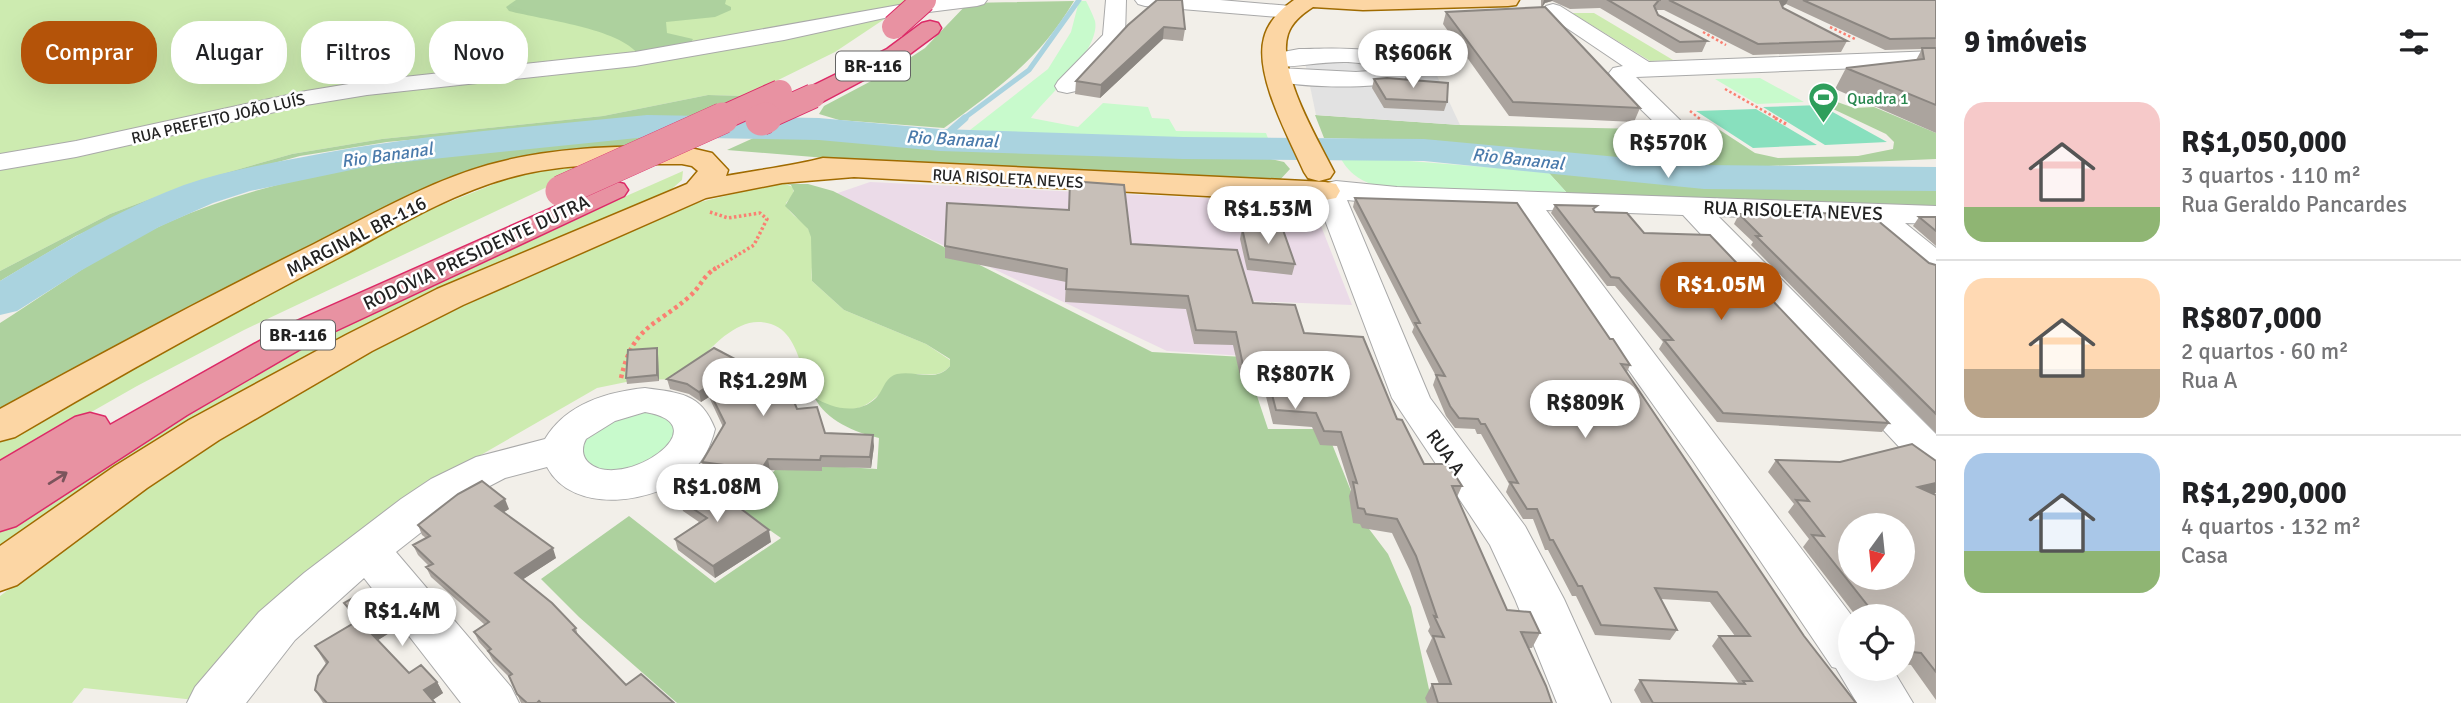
<!DOCTYPE html>
<html lang="pt">
<head>
<meta charset="utf-8">
<style>
  body { margin:0; font-family:Signika,sans-serif; background:#f2f2f2; color:#202124; height:100vh; display:flex; flex-direction:column; font-size:26px; white-space:nowrap }
  * { box-sizing:border-box; margin:0 }
  p { font-size:23px; color:#757577 }
  .icon { flex:none; width:38px; height:38px; fill:none; stroke:currentColor; stroke-width:2; stroke-linecap:round; stroke-linejoin:round }
  .map { position:relative; flex:1; overflow:hidden }
  .sheet { display:flex; flex-direction:column; background:#fff; width:525px }
  .sheet>* { flex:none }
  .guide { position:absolute; left:21px; top:21px; width:665px; height:63px; display:flex; gap:14px }
  .needle { width:46px; rotate:195deg }
  .tools { position:absolute; left:1838px; top:513px; display:grid; gap:14px }
  .tools a { display:grid; place-items:center; width:77px; height:77px; border-radius:50%; background:#fff; box-shadow:0 7px 28px #0002; font-size:35px }
  .price { position:absolute; translate:-50% -60px; padding:0 16px; border-radius:24px; background:#fff; color:#222; font-size:23px; line-height:46px; filter:drop-shadow(0 2px 4px #0008) }
  .price::after { content:''; position:absolute; left:50%; top:42px; width:21px; height:16px; margin-left:-10px; background:inherit; clip-path:polygon(0 0,100% 0,50% 100%) }
  .price.active { background:#b45309; color:#fff }
  ul { padding:0; list-style:none }
  li { display:flex; align-items:center; gap:21px; height:175px; padding:0 28px }
  li+li { border-top:2px solid #e0e0e0 }
  li span { display:grid; place-items:center; flex:none; width:196px; height:140px; border-radius:21px; color:#555 }
  li>.icon { margin-inline-start:auto }
  span .icon { width:84px; height:84px; fill:#fffc; stroke-width:1 }
  li b { font-size:30px }
  h2 { display:flex; justify-content:space-between; align-items:center; height:84px; padding:0 28px; font-size:30px }
  .chip { padding:0 24px; border-radius:28px; background:#fff; box-shadow:0 7px 28px #0002; font-size:24px; line-height:63px }
  .chip.active { background:#b45309; color:#fff }
  main { display:flex; flex:1; min-height:0 }
  .map>svg:first-child { display:block }
  .industrial { fill:#ebdbe8 }
  .grass { fill:#cdebb0 }
  .forest { fill:#add19e }
  .park { fill:#c8facc }
  .pitch { fill:#88e0be }
  .parking { fill:#e2e2e2 }
  .lines { fill:none; stroke-linecap:round; stroke-linejoin:round }
  .stream-far1 { stroke:#aad3df; stroke-width:5 }
  .stream { stroke:#aad3df; stroke-width:7 }
  .river { fill:#aad3df; fill-rule:evenodd }
  .minor-casing { stroke:#a9a9a9; stroke-width:2 }
  .major-casing { stroke:#a06b00; stroke-width:3 }
  .highway-casing { stroke:#dc2a67; stroke-width:3 }
  .path-far2 { stroke:#fa8072; stroke-width:2.5; stroke-dasharray:2.5 2.5; stroke-linecap:butt }
  .path-far1 { stroke:#fa8072; stroke-width:3.5; stroke-dasharray:2.5 2.5; stroke-linecap:butt }
  .path { stroke:#fa8072; stroke-width:4.5; stroke-dasharray:3.5 3.5; stroke-linecap:butt }
  .minor { fill:#fff; fill-rule:evenodd }
  .major { fill:#fcd6a4; fill-rule:evenodd }
  .highway { fill:#e892a2; fill-rule:evenodd }
  .highway-bridge-far1-casing { stroke:#dc2a67; stroke-width:26; stroke-linecap:butt }
  .highway-bridge-casing { stroke:#dc2a67; stroke-width:32; stroke-linecap:butt }
  .highway-bridge-far1 { stroke:#e892a2; stroke-width:24 }
  .highway-bridge { stroke:#e892a2; stroke-width:31 }
  .wall { fill:#aba49e }
  .shaded-wall { fill:#8b8681 }
  .building { fill:#c7bfb8; stroke:#8b8681; stroke-width:2; fill-rule:evenodd }
  .oneway { stroke:#7b545c }
  .labels { text-anchor:middle; stroke-width:5; stroke-linejoin:round; paint-order:stroke }
  .far-leisure-label { font-size:16px; fill:#27864d; stroke:#fff; text-anchor:start }
  .far-street-label { font-size:16px; fill:#222; stroke:#fff }
  .shield { fill:#fff; stroke:#646464; stroke-width:2 }
  .shield-label { font-size:18px; font-weight:bold; fill:#222 }
  .far-water-label { font-size:18px; font-style:italic; fill:#4a7aab; stroke:#fff }
  .street-label { font-size:19px; fill:#222; stroke:#fff }
</style>
</head>
<body>
<main>
<div class="map">
<svg width="1936" height="703" viewBox="0 0 1936 703">
  <rect width="100%" height="100%" fill="#f2efe9"/>
  <path class="industrial" d="M870,182L1312,203L1352,305L1249,301L1261,357L1167,351L835,194Z"/>
  <path class="grass" d="M0,0H906L898,8L639,55L472,72L0,159Z
    M895,12L835,52L746,96L708,95L603,116L382,139L292,154L201,180L110,214L0,271V164L230,116Z
    M1572,13H1594L1673,60L1650,61Z
    M600,162L244,330L137,386L0,464V437L404,220L517,175L554,166Z
    M683,171L682,180L666,194L526,257L0,559V530C96,467 193,406 294,352C420,284 553,229 683,171Z
    M770,185L785,184L793,187L794,194L786,203C789,216 801,218 808,229C818,245 810,264 812,281L844,310L926,344L950,360V366C939,379 925,373 911,374C905,375 897,381 892,384C880,392 872,404 858,408C789,423 816,333 767,323C758,321 749,322 741,326C718,336 699,362 681,379L636,380L597,388L453,471L195,700L84,688L72,703H0V596L192,453L282,398L476,295L688,205Z"/>
  <path class="forest" d="M516,0H726L725,4L731,7V10L715,17L666,22L667,33L693,39L691,42L639,55C619,28 543,20 509,11L506,7Z
    M1074,1C1040,59 997,89 944,128L839,120L819,114L824,106L890,71L925,48L968,3Z
    M708,95L746,96L691,121L527,129L387,142L300,156L222,177L153,201L76,236L0,281V271L110,214L201,180L292,154L382,139L603,116Z
    M1829,99L1854,108L1874,107L1936,133V159L1746,167L1691,166L1552,156L1438,141L1324,138L1315,115L1460,125L1642,129L1635,122L1712,125L1755,153L1778,158L1858,156L1893,149L1894,142L1886,134L1814,100Z
    M669,130L632,147L525,162L0,420V323C55,288 109,248 169,222C255,184 349,167 441,154C517,144 592,135 669,130Z
    M767,132L1103,155L1271,159L1284,162L1290,169L1278,182L826,158L727,150Z
    M1548,172L1717,187L1936,180V210L1568,194Z
    M785,184H808L833,191L1152,352L1244,357L1268,429H1326L1363,521L1388,554L1411,607L1432,703H677L579,617L541,579L629,516L715,583L781,538L744,512L780,463L877,469L879,438C854,432 827,421 814,397C832,409 859,415 876,398C884,390 884,378 897,374C916,370 936,383 950,366V359L926,344L844,310L812,281L811,237L808,229L785,206L794,191L791,185Z"/>
  <path class="park" d="M1079,1H1086C1089,7 1093,15 1095,21C1101,50 1046,98 1031,118L1078,127L1103,103L1148,107L1152,118L1169,119L1176,131L1266,133L1269,141L1256,145H1133L1071,135L970,130L1048,69L1071,32Z
    M1760,78L1804,102L1757,104L1715,79Z
    M1346,156L1548,172L1568,194L1381,187C1363,182 1351,176 1341,159Z
    M634,405L683,423L661,466L592,475L573,443Z"/>
  <path class="pitch" d="M1820,105L1887,142L1825,145L1763,107Z
    M1756,109L1817,145L1753,148L1696,111Z"/>
  <path class="parking" d="M1304,57L1432,65L1460,125L1316,115Z"/>
  <g class="lines">
    <path class="stream-far1" d="M963,119L1029,70L1079,0"/>
    <path class="stream" d="M940,140L965,118"/>
    <path class="river" d="M647,115L819,118L940,129L1183,137L1424,139L1704,165L1936,167V191L1704,189L1424,161L1183,159L940,151L819,140L647,137L375,165L250,191L213,203L159,227L82,270L17,311L0,315V281C59,245 120,209 184,185C221,172 260,165 298,158C413,135 530,127 647,115Z"/>
    <defs>
      <path id="minor" d="M927,0H987L984,4L977,6L889,17L784,40L635,66L367,95L306,105L76,157L0,170V154L76,141L306,91L367,81L635,52Z
        M1106,0H1126L1125,36L1076,91L1067,93L1058,91L1055,86L1058,81L1103,35Z
        M1135,0H1220L1291,6L1298,8L1301,12L1298,16L1291,18L1145,6L1138,4Z
        M1553,4L1560,6L1649,62L1936,51V65L1636,77L1680,120L1676,126L1667,128L1658,126L1615,84L1609,73L1613,68L1623,66L1546,14L1543,10L1546,6Z
        M1299,49C1327,49 1393,43 1411,69L1403,81C1371,89 1303,88 1271,80L1267,75L1271,70L1279,68L1356,72L1384,70C1350,54 1310,67 1275,67L1267,65L1263,60L1267,55Z
        M1336,181L1397,187L1936,206V224L1905,223L1936,248V274L1924,271L1866,222L1718,216L1936,434V469L1921,465L1902,450L1683,215L1546,210L1852,616H1850V668H1892L1913,703H1857L1836,668L1832,667L1693,461L1515,209L1397,205L1347,200L1430,398L1525,526L1564,599L1611,703H1557L1515,599L1490,545L1392,398L1314,191L1319,185Z
        M645,388C680,393 701,393 715,429C711,445 704,460 692,471C656,504 573,516 547,467L505,478L461,501L396,552L511,687L519,703H461L364,578L295,640L246,703H187L195,687L259,612L304,573L401,499L431,479L476,457L545,439C566,404 606,392 645,388ZM645,412C723,425 622,492 589,463C581,456 582,446 586,439L615,421Z"/>
      <path id="major" d="M1294,0H1519L1516,5L1508,6L1363,10L1313,7C1302,14 1292,22 1288,34C1276,70 1318,140 1334,172L1330,178L1319,181L1308,178L1304,172C1289,138 1254,75 1264,38C1268,22 1281,9 1294,0Z
        M682,146L712,153L728,170L726,176C758,170 792,166 823,158L1325,182L1336,184L1340,191L1336,198L1325,200L1263,199L854,177L782,183L706,198L463,305L372,351L219,440L147,488L17,585L0,591V546L115,466L189,420L346,335L437,289L687,184L698,171L692,166L682,164C625,164 563,162 508,178C448,195 394,228 340,257C230,314 122,374 15,437L0,441V409C104,352 208,296 314,244C371,215 426,183 488,165C551,147 617,146 682,146Z"/>
      <path id="highway" d="M930,21L938,23L941,28L938,33L903,59L822,102L813,104L804,102L800,96L804,90L887,49L922,23Z
        M613,181L624,184L628,190L624,196L316,340L187,415L16,526L0,531V461L75,417L90,413L105,417L110,425L290,324Z"/>
    </defs>
    <use href="#minor" class="minor-casing"/>
    <use href="#major" class="major-casing"/>
    <use href="#highway" class="highway-casing"/>
    <path class="path-far2" d="M1830,27L1855,39
      M1703,32L1726,45
      M1725,89L1778,119
      M1690,111L1700,119"/>
    <path class="path-far1" d="M1775,118L1788,125
      M710,212L728,218L760,213L767,219L754,245L713,270"/>
    <path class="path" d="M621,378C633,325 655,327 690,296C702,285 702,277 716,268"/>
    <use href="#minor" class="minor"/>
    <use href="#major" class="major"/>
    <use href="#highway" class="highway"/>
    <defs>
      <path id="highway-bridge-far1" d="M894,27L924,0
        M720,119L780,92
        M762,119L813,96"/>
      <path id="highway-bridge" d="M761,120L766,118
        M561,191L723,118"/>
    </defs>
    <use href="#highway-bridge-far1" class="highway-bridge-far1-casing"/>
    <use href="#highway-bridge" class="highway-bridge-casing"/>
    <use href="#highway-bridge-far1" class="highway-bridge-far1"/>
    <use href="#highway-bridge" class="highway-bridge"/>
  </g>
  <path class="wall" d="M1541,0H1936V133L1835,89L1846,68L1916,60L1922,49L1885,50L1786,4L1782,7L1783,8L1847,41L1841,52L1753,55L1664,10H1656L1658,15L1707,41L1702,52L1676,53L1600,8L1570,9L1552,1L1545,3L1542,7L1640,108L1634,122L1509,116L1443,24L1446,12L1541,7Z
    M1128,25L1185,29L1183,41L1163,39L1100,98L1075,94L1076,81Z
    M1374,79L1447,102L1444,111L1384,108L1372,88Z
    M1355,198L1610,339L1630,365L1627,372L1804,636L1856,703H1641L1634,690L1640,680L1739,684L1712,646L1719,636H1735L1710,602L1661,599L1677,630L1670,640L1595,635L1576,596H1572L1548,550H1545L1533,519H1523L1506,492L1509,484L1481,434H1477L1475,429L1455,428L1446,416L1433,385L1436,376L1412,332L1414,327L1353,207Z
    M1555,205L1595,212L1644,233L1889,423L1882,432L1717,422L1659,349L1663,342L1615,286H1607L1551,213Z
    M1767,211L1936,265V433L1751,245L1753,242L1734,224L1739,214L1764,215Z
    M1919,217H1936V246L1913,226Z
    M1242,228L1295,264L1292,275L1247,270L1240,239Z
    M1131,244L1253,303L1304,333L1397,419L1424,464L1462,486L1457,497L1507,610L1540,633L1532,648H1528L1552,703H1427L1425,698L1432,684H1439L1426,651L1432,638L1428,631L1430,627L1410,571L1392,533L1362,528L1360,524L1353,523L1349,496L1351,490L1337,446L1320,445L1312,427L1273,424L1263,385L1242,384L1233,345L1194,344L1186,309L1065,302L1066,282L945,258V246Z
    M657,348L658,354L659,381L627,384L626,378Z
    M667,379L797,409L825,433L874,446L871,468L822,467V471L770,470L763,481L704,473L702,462L723,427L709,397L701,402L689,394L670,389Z
    M1776,460L1840,462L1936,461V493L1933,494L1936,495V700L1911,665L1902,664V616H1856L1803,547L1809,539L1788,512L1794,504L1768,472Z
    M680,500L771,542L715,578L678,550L675,539L699,522L683,511Z
    M509,509L504,512L556,558L523,579L576,628L578,636L626,685L674,703H521L510,678L493,661L488,652L479,642L474,632L485,625L431,577L426,567L429,566L418,555L413,545L426,538L422,535L418,525Z
    M344,603L388,618L394,630L378,640L409,673L437,682L443,693L432,700L435,703H323L315,690L326,664L315,646L356,621L351,614Z"/>
  <path class="shaded-wall" d="M1544,0H1553L1552,1L1545,3L1541,9Z
    M1782,0H1788L1786,4L1775,11L1780,1Z
    M1164,27L1163,39L1100,98L1101,85Z
    M657,348L658,354L659,381L657,375Z
    M707,387L709,397L701,402L699,392Z
    M873,435L874,446L871,468L870,457Z
    M768,459L770,470L763,481L761,470Z
    M1936,483V493L1909,499L1918,487Z
    M505,499L509,509L499,515L495,506Z
    M769,530L771,542L715,578L713,566Z
    M553,548L556,558L519,582L515,573Z
    M388,618L394,630L375,642L368,630Z
    M437,682L443,693L430,702L424,690Z"/>
  <path class="building" d="M1157,0H1182L1185,29L1164,27L1101,85L1076,81L1128,25Z
    M1608,0H1661H1659L1654,6L1658,15L1707,41L1680,42Z
    M1669,0H1782L1780,1L1783,8L1847,41L1758,44Z
    M1803,0H1936V38L1890,39Z
    M1545,7L1640,108L1513,102L1446,12Z
    M1922,48H1936V105L1846,68L1924,59Z
    M1387,78L1448,83L1447,102L1386,99L1374,79Z
    M1070,181L1124,185L1131,244L1237,250L1253,303L1295,305L1304,333L1363,337L1397,419L1402,420L1424,464H1448L1462,486H1452L1507,610L1530,612L1540,633L1521,632L1546,686L1552,703H1438L1432,684H1451L1433,636L1444,637L1434,616L1437,617L1416,556L1397,519L1366,514L1364,509L1358,508L1353,482L1357,483L1341,432L1324,431L1316,413L1276,410L1266,371L1244,370L1236,332L1196,330L1188,296L1066,289L1067,269L945,246L947,203L1069,210Z
    M1355,198L1517,203L1610,339H1613L1630,365L1621,364L1804,636L1856,703H1653L1640,680L1745,684L1743,681H1752L1719,636H1750L1717,592L1655,588L1677,630L1601,625L1582,586H1578L1553,540H1550L1537,509H1527L1510,482L1518,483L1485,424H1481L1478,419L1459,418L1450,406L1436,375L1445,376L1415,323H1420Z
    M1555,205L1597,206L1593,209L1595,212L1627,213L1644,233L1710,235L1889,423L1723,413L1664,340H1673L1619,278L1611,277Z
    M1767,211L1871,215L1929,263L1936,265V414L1756,236H1761L1739,214L1771,216Z
    M1919,217H1936V231Z
    M1242,228L1283,230L1295,264L1249,259Z
    M657,348V375L626,378L628,350Z
    M714,348L788,387L797,409L817,407L825,433L873,435L870,457L821,456L820,460L768,459L761,470L702,462L725,423L707,387L699,392L687,384L667,379Z
    M1912,444L1936,461V483L1918,487L1936,495V672L1921,653L1903,651L1902,650V616H1876L1812,535L1824,536L1796,500L1809,501L1776,460L1840,462ZM1850,525H1902V578H1850Z
    M695,474L769,530L713,566L675,539L707,518L680,500Z
    M482,481L505,499L495,506L553,548L515,573L552,603L576,628L573,630L626,685L641,674L674,703H541L539,701L537,703H527L517,694L509,676L512,674L488,651L491,649L474,632L489,622L426,567L433,564L413,545L430,536L418,525L458,494Z
    M365,591L388,618L368,630L409,673L421,665L437,682L424,690L435,703H327L315,690L318,676L328,662L315,646L359,620L344,603Z"/>
  <defs><path id="oneway-shaft" d="M-6 0H5M1.5-3L5.5 0L1.5 3" fill="none" stroke-width="1.6" stroke-linecap="round" stroke-linejoin="round" transform="scale(1.75)"/></defs>
  <use class="oneway" href="#oneway-shaft" transform="translate(58 478) rotate(-32)"/>
  <defs>
    <symbol id="stadium-pin" viewBox="-11 -11 22 30"><path d="M0 17L-7.5 6A9.5 9.5 0 1 1 7.5 6Z" fill="#2e9e5b" stroke="#fff"/><path d="M0-5a6.5 5 0 1 0 0 10a6.5 5 0 1 0 0-10ZM-3.5-1.8h7v3.6h-7Z" fill="#fff"/></symbol>
  </defs>
  <g fill-rule="evenodd">
    <use href="#stadium-pin" x="1806" y="80" width="35" height="47"/>
  </g>
  <g class="labels">
    <g class="far-leisure-label">
      <text x="1847" y="104">Quadra 1</text>
    </g>
    <g class="far-street-label">
      <text transform="translate(218 118) rotate(-13)" y="6">RUA PREFEITO JOÃO LUÍS</text>
      <text transform="translate(1008 178) rotate(3)" y="6">RUA RISOLETA NEVES</text>
    </g>
    <g class="shield">
      <rect x="836" y="51.5" width="74" height="29" rx="5"/>
      <rect x="261" y="320.5" width="74" height="29" rx="5"/>
    </g>
    <g class="shield-label">
      <text x="873" y="72">BR-116</text>
      <text x="298" y="341">BR-116</text>
    </g>
    <g class="far-water-label">
      <text transform="translate(952 139) rotate(3)" y="6">Rio Bananal</text>
      <text transform="translate(387 155) rotate(-8)" y="6">Rio Bananal</text>
      <text transform="translate(1518 159) rotate(6)" y="6">Rio Bananal</text>
    </g>
    <g class="street-label">
      <text transform="translate(1793 210) rotate(2)" y="7">RUA RISOLETA NEVES</text>
      <text transform="translate(356 236) rotate(-27)" y="7">MARGINAL BR-116</text>
      <text transform="translate(476 252) rotate(-25)" y="7">RODOVIA PRESIDENTE DUTRA</text>
      <text transform="translate(1446 452) rotate(54)" y="7">RUA A</text>
    </g>
  </g>
</svg>
<div class="tools">
<a><svg class="needle" viewBox="-14 -14 28 28"><path d="M0-13l5 13h-10z" fill="#e53935"/><path d="M0 13l5-13h-10z" fill="#757577"/></svg></a>
<a><svg class="icon" aria-label="locate" viewBox="0 0 24 24"><circle cx="12" cy="12" r="6"/><path d="M12 2v4M12 18v4M2 12h4M18 12h4"/></svg></a>
</div>
<b class="price" style="left:1413px;top:90px">R$606K</b>
<b class="price" style="left:1668px;top:180px">R$570K</b>
<b class="price" style="left:1268px;top:246px">R$1.53M</b>
<b class="price active" style="left:1721px;top:322px">R$1.05M</b>
<b class="price" style="left:1295px;top:411px">R$807K</b>
<b class="price" style="left:763px;top:418px">R$1.29M</b>
<b class="price" style="left:1585px;top:440px">R$809K</b>
<b class="price" style="left:717px;top:524px">R$1.08M</b>
<b class="price" style="left:402px;top:648px">R$1.4M</b>
<div class="guide">
<a class="chip active">Comprar</a>
<a class="chip">Alugar</a>
<a class="chip">Filtros</a>
<a class="chip">Novo</a>
</div>
</div>
<section class="sheet">
<h2>9 imóveis<svg class="icon" aria-label="filters" viewBox="0 0 24 24"><path d="M4 7h16M4 17h16"/><circle cx="9" cy="7" r="2"/><circle cx="15" cy="17" r="2"/></svg></h2>
<ul>
<li><span style="background:linear-gradient(#f6c9c9 75%,#8fb573 0)"><svg class="icon" aria-label="home" viewBox="0 0 24 24"><path d="M3 11l9-7 9 7M6 9v11h12V9"/></svg></span><div><b>R$1,050,000</b><p>3 quartos · 110 m²</p><p>Rua Geraldo Pancardes</p></div></li>
<li><span style="background:linear-gradient(#ffd9b3 65%,#b9a48a 0)"><svg class="icon" aria-label="home" viewBox="0 0 24 24"><path d="M3 11l9-7 9 7M6 9v11h12V9"/></svg></span><div><b>R$807,000</b><p>2 quartos · 60 m²</p><p>Rua A</p></div></li>
<li><span style="background:linear-gradient(#a9c7e8 70%,#8fb573 0)"><svg class="icon" aria-label="home" viewBox="0 0 24 24"><path d="M3 11l9-7 9 7M6 9v11h12V9"/></svg></span><div><b>R$1,290,000</b><p>4 quartos · 132 m²</p><p>Casa</p></div></li>
</ul>
</section>
</main>
</body>
</html>
